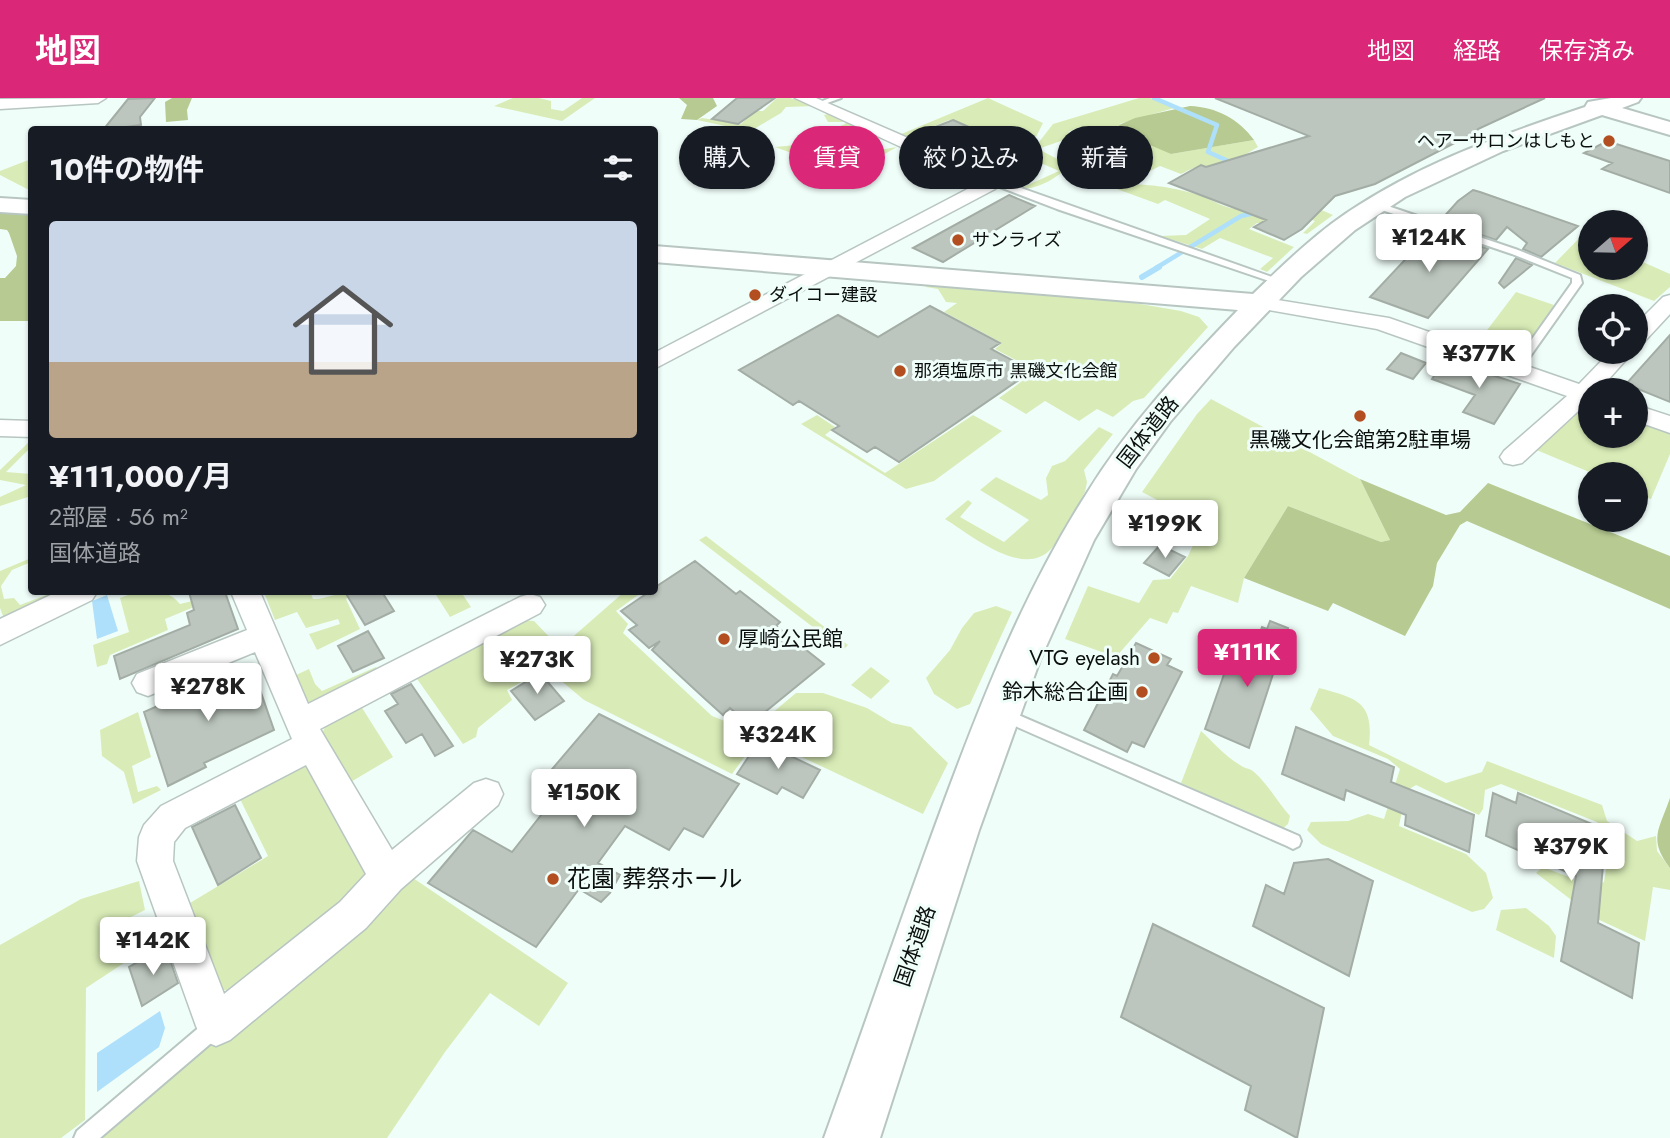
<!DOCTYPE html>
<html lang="ja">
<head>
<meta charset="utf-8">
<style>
  body { margin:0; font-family:Jost,"Noto Sans JP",sans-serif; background:#20242c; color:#f1f3f6; height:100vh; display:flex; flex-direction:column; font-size:26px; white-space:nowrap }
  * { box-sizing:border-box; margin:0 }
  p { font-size:23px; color:#9ea1a6 }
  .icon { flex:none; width:38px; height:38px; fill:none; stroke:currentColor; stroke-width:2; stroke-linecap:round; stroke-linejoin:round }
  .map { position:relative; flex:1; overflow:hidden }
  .drawer { position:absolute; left:28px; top:28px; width:630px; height:469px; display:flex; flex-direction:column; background:#171b24; border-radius:7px; box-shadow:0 2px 5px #0004 }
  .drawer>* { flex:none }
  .guide { position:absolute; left:679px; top:28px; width:665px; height:63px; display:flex; gap:14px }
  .needle { width:46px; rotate:70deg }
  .controls { position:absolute; left:1578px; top:112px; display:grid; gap:14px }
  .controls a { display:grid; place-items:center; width:70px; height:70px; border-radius:50%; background:#171b24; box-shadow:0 2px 5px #0004; font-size:35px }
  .price { position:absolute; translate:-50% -60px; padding:0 16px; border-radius:7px; background:#fff; color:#222; font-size:23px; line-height:46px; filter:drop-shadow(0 2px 4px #0008) }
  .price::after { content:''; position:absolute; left:50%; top:42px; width:21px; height:16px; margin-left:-10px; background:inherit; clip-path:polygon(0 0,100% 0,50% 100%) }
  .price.on { background:#db2777; color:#fff }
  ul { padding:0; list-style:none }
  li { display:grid; align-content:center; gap:14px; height:371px; padding:0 21px }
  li+li { border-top:2px solid #363941 }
  li span { display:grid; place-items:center; height:217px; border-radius:7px; color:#555 }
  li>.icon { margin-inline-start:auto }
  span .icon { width:126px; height:126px; fill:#fffc; stroke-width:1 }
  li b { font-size:30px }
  h2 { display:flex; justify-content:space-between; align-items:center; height:84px; padding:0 21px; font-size:30px }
  .tag { padding:0 24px; border-radius:32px; background:#171b24; box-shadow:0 2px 5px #0004; font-size:24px; line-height:63px }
  .tag.on { background:#db2777; color:#fff }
  header { display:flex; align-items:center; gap:42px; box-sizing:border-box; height:98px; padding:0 35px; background:#db2777; color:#fff }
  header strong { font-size:33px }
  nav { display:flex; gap:38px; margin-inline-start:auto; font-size:24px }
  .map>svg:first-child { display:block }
  .green { fill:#d9ecb7 }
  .forest { fill:#b6ca91 }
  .water { fill:#aee0fb }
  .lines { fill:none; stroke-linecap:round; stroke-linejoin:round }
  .stream-far1 { stroke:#aee0fb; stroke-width:4.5 }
  .stream { stroke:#aee0fb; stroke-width:6 }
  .building { fill:#bcc6be; stroke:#a3ada5; stroke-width:2 }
  .lane-casing { stroke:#b8c6c2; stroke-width:4 }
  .street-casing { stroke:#b8c6c2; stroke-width:3 }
  .secondary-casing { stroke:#b8c6c2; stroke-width:4 }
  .lane { fill:#fff; fill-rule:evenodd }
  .street { fill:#fff; fill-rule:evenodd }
  .secondary { fill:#fff; fill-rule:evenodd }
  .poi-dot { fill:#b34e21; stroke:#f0fefa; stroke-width:2.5 }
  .labels { text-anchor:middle; stroke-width:6; stroke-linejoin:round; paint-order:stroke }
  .far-poi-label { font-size:18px; fill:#0b100f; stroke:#f0fefa; text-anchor:start }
  .street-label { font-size:21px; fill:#0b100f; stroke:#f0fefa }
  .poi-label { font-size:21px; fill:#0b100f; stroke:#f0fefa; text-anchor:end }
  .near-poi-label { font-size:24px; fill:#0b100f; stroke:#f0fefa; text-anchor:start }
</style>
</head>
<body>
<header>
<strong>地図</strong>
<nav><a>地図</a><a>経路</a><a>保存済み</a></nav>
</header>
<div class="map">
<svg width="1670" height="1040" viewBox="0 0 1670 1040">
  <rect width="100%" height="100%" fill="#f0fefa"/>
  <path class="green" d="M513,0H539L551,3V11L563,13L582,0H595L562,23L494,8Z
    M777,0H790L816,8L786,9L781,15L744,37L725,28L697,22L702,20L741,26L755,13H763Z
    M988,0L1043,25L1035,41H1012L1027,46L976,71L967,68L980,58L962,49L974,45L986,50L999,44L949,22L930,30L942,40L929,46L942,52L951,49L964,60L956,63L899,37Z
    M1139,0H1150L1174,10L1119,26L1171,56L1254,42L1258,49L1243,58L1298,102L1333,117L1307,136L1303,135L1315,123L1291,115L1273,125H1257L1249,131L1294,149L1267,174L1260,171L1273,160L1220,140L1202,151L1160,138L1186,137L1210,121L1165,102L1158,106L1114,90C1132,81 1183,91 1202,98C1214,103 1226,111 1239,111L1233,78C1209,69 1205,63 1181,76L1160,68L1132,82H1118L1105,90L1072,77L1073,74L1094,63L1122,71L1141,62L1112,49L1092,56L1080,49L1097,38L1080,29L1068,34L1075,38L1038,51L1069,67C1059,80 1036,92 1019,91L1059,73L1025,58L987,77L981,75L1039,44L1053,26Z
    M828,16L855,25L853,30L816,51L805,60L775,49L796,47L845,26L846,24H828L824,17Z
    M850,38L857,39L879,52L897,49L867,66L855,64L853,60L858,56L845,51L846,49L840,45Z
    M31,61V93L0,77V73Z
    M1589,130L1591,170H1636V161L1670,176V189L1654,203L1555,165Z
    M923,183L1088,197L1181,213L1199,219L1208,229L1144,300L1133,303L1113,319L1097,311L1079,323L1045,303L1026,316L999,300L1036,273L995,251L1002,245L944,214L957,205L946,204L938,191L926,189Z
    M1516,194L1554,207C1527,251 1527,270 1472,252Z
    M1211,301L1360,381L1390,442L1381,444L1288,408L1244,480L1238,505L1191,488L1178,515L1173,514L1167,526L1150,520L1116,559L1065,541L1088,488L1139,505L1153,482L1170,481L1188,458L1203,426L1142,394L1197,316Z
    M1591,307V338H1636V321L1670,330V356L1651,401L1636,395V376H1594L1534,351L1576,311Z
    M817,317L835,329L825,337L885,375L973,317L1002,333L934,383L906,391L801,326Z
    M1099,329L1113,336L1084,372L1087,384L1085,394C1075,412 1065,436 1051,451C1023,481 971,437 945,421L968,402L972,405L960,419L1004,444L1029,422L980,392L996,379L1041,402L1048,397L1046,380L1052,368L1065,363Z
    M31,342V349L6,374L31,376V398L0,408V399L26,387L0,382V372Z
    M706,438L848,547L843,552L699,442Z
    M31,460V464L12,472L1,488L4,501L14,500L20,507L54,494L59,495L18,516L3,518L0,510V473Z
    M136,494C154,494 168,491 180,506L192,503L194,509L165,521L168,532L110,557L107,566L97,569L93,547L129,534L120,500Z
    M272,494H310L313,501C327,501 338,494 354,494L346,501L360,531L317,552L309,536L340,526L338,521L306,530L297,514L275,522L265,497Z
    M443,494H461L471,509L450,519L436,497Z
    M624,494H634L638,497L616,513L628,526L623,535L712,618L740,629L759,626L796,595H823L867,610L892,625L911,629L948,665L923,716L759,639L732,676L584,602L546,570L507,592L512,602L478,630L476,639L463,646L415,578L522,522L534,523L560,550Z
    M996,508L1012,514L970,606L957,611L934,596L926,580L950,552L962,530L974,515Z
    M376,569L380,575L314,605L305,603L296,577L309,571L315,586L322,593Z
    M871,569L890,583L871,601L851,587Z
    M1319,590C1357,600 1374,604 1369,647L1446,685L1482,674L1487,663L1602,707L1607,723L1637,743L1656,738L1657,753L1670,770V792L1653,789L1645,843L1595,820L1536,775L1543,769L1592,788L1604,784L1611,739L1597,724L1501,686L1485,692L1483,711L1479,717L1416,687L1406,693L1399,728L1466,756L1486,775L1493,800L1484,811L1472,814L1321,746L1307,732L1311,724L1348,723L1368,716L1384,721L1400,671L1388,661L1333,638L1310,611Z
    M359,605L393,659L349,685L321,637L331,618Z
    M138,614L151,659L132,668L138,694L157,688L161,692L133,706L124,674L102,658L100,632Z
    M1201,633C1214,645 1225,658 1240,667C1245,671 1250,670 1254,674C1269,687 1277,704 1290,718L1288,726L1281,732L1181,685Z
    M305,665L370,778L246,892H221L185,808L268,758L240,701Z
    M413,780L568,885L539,928L490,895L445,954L387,1040H95L243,913L368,825Z
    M139,783L145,812L113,828L124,865L86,890L85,1022L61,1040H0V847L81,801Z
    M1526,810L1549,828L1556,838L1554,860L1496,832L1501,812Z"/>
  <path class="forest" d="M172,0H192L187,12L188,22L166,24L165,4Z
    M679,0H713L717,8L697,22L681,21L687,7Z
    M1190,8C1216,9 1239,21 1254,42L1171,56L1122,35L1119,27L1135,20Z
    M0,112L31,113V223H0V180H5L16,168L17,158L9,135L7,132L0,131Z
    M1360,381L1446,417L1460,414L1488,385L1670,458V511L1467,423L1460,427L1437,465L1433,488L1405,538L1333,505L1328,513L1244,480L1288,408L1381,444L1390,442Z
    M1670,700V770C1648,741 1659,732 1670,700Z"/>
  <path class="water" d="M107,497L118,533L97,541L92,503Z
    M160,913L165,930L159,949L97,994V955Z"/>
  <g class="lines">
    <path class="stream-far1" d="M1154,0L1217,27L1208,54L1235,66
      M1156,170L1241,118L1260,114"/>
    <path class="stream" d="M1142,179L1159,169"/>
  </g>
  <path class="building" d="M155,0L140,19L141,27L103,32L128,1Z
    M737,0H775L738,26L712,21Z
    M1215,0H1545L1478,31L1475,38H1468L1375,86L1335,98L1302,131L1284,142L1254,129L1266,122L1169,85L1201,67L1206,69L1309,38Z
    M953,22L978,33L941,50L912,38Z
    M1607,43L1670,63V95L1602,71L1612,65L1584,55Z
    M1473,92L1480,94L1578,128L1541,159L1523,151L1527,145L1507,129L1496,142L1440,123L1458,103Z
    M1009,97L1035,108L943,164L913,150Z
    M1433,132L1488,151L1428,220L1370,199Z
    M1516,160L1532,167L1504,190L1499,185Z
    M930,208L1000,245L991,251L1032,273L899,364L875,349L867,354L832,332L839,328L799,303L793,307L739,272L838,217L878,239Z
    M1670,237V304L1626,286Z
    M1401,255L1426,265L1413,281L1387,271Z
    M1445,262L1520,286L1494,326L1463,314L1475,297L1432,281Z
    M1156,405L1202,427L1189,443L1143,420Z
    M1160,447L1185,459L1169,478L1144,465Z
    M695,463L736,496L740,493L780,524L776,528L824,566L749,627L730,610L723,617L704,600L652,552L660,543L649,550L629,532L637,527L621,513L649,494H654V490Z
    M189,494H225L238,531L120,581L114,558L190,527L187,515L194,512Z
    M345,494H382L394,513L365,527Z
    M1270,523L1288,530L1249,650L1205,631L1230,559L1249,567L1262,529L1267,531Z
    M368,533L384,560L353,574L338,548Z
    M1136,545L1171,561L1167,567L1182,574L1144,649L1132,644L1127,654L1084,632L1113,576L1117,578Z
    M251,566L274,632L204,665L206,669L168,688L144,614Z
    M540,575L564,603L535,622L511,593Z
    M411,586L453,648L435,658L422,636L406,645L385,613L398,606L391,596Z
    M599,616L739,686L703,739L684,730L669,752L625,728L598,765L620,777L610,795L601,804L579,791L536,849L428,785L473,732L512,754L560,693L542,683Z
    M1296,629L1394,669L1391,684L1474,717L1469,754L1405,727L1406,717L1346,692L1344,702L1282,676Z
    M759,643L820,672L803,700L782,689L777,696L737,676Z
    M1493,695L1516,705L1518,695L1606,732L1598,825L1639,845L1632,900L1561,863L1576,778L1486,738Z
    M235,707L261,760L218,787L192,729Z
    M1328,761L1373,783L1349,878L1253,828L1266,787L1284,796L1294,765Z
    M1153,826L1324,910L1297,1040L1245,1012L1251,988L1121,919Z
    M157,853L160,861L168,856L178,885L142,908L129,869Z"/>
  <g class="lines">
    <defs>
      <path id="lane" d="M830,0H841L819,8L815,6Z
        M987,78L1286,184L1278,186L1057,111L984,83L983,81Z
        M1376,104L1518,152L1580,177L1582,185L1519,274L1515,275L1510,272L1572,185V180L1512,156L1373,109L1372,107Z
        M1002,610L1299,738L1301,743L1299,748L1293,751L1287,748L997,620L994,616L997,612Z
        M216,918L223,921L226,928L223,935L100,1040H74L77,1033L209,921Z"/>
      <path id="street" d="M106,0L98,5L0,11V1Z
        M795,0H816L993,77L998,87L995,91L654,271V255L979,85Z
        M1670,197V216L1644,244L1636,246V226L1663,199Z
        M1259,199L1389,220L1579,286L1610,254H1633L1599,292H1591V305L1588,304L1522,365L1513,367L1504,365L1500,359L1504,353L1567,298L1377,231L1252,209L1248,205L1252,201Z
        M1636,307L1670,318V335L1636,323Z
        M0,322L32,323V339L0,338Z
        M57,494H97L92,502L0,547V521Z
        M231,494H260L308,606L520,499L530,496L540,499L545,507L540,515L320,631L392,752L474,685L486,681L498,685L503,696L498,707L401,791L366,830L230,942L216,948L202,942L196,928L137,763L139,739L144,727L161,708L292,641L255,554L148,598L137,594L132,585L137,576L247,532ZM306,667L366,776L340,804L224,896L173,763L174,744L185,730Z"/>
      <path id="secondary" d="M1611,0H1641L1638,4L1622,10L1670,24V37L1602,17L1503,53L1405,99L1355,132L1301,179L1234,249L1170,324L1136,371L1094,442L1040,562L979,732L880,1040H824C865,927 903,814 945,701C984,596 1026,490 1087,395C1129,327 1183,269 1238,212L654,164V148L1253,196C1286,164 1320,131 1359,107C1429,62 1507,35 1585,9L1588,4Z
        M0,100L32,102V116L0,114Z"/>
    </defs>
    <use href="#lane" class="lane-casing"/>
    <use href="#street" class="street-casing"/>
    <use href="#secondary" class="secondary-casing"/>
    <use href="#lane" class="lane"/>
    <use href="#street" class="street"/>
    <use href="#secondary" class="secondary"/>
  </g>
  <g class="poi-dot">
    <circle cx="1609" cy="43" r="7"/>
    <circle cx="958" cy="142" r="7"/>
    <circle cx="755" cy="197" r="7"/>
    <circle cx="900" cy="273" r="7"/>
    <circle cx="1360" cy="318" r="7"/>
    <circle cx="724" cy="541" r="7"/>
    <circle cx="1154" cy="560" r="7"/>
    <circle cx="1142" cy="594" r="7"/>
    <circle cx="553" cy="781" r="7"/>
  </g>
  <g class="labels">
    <g class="far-poi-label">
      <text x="1595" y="49" text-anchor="end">ヘアーサロンはしもと</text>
      <text x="972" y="148">サンライズ</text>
      <text x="769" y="203">ダイコー建設</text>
      <text x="914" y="279">那須塩原市 黒磯文化会館</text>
    </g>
    <g class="street-label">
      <text transform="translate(1148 334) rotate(-52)" y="7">国体道路</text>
      <text transform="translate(915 848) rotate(-71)" y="7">国体道路</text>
    </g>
    <g class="poi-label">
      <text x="1360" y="349" text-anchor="middle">黒磯文化会館第２駐車場</text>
      <text x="738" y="548" text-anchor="start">厚崎公民館</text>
      <text x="1140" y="567">VTG eyelash</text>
      <text x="1128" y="601">鈴木総合企画</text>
    </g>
    <g class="near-poi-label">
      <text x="567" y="789">花園 葬祭ホール</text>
    </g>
  </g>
</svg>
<div class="controls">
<a><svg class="needle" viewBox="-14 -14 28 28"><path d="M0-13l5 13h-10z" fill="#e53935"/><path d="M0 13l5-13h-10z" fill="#9ea1a6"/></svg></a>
<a><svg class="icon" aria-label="locate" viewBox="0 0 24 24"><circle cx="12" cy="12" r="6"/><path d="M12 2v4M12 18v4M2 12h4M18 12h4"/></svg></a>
<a>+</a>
<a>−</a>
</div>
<b class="price" style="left:1429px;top:176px">¥124K</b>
<b class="price" style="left:1479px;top:292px">¥377K</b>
<b class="price" style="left:1165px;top:462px">¥199K</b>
<b class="price on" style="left:1247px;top:591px">¥111K</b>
<b class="price" style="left:537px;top:598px">¥273K</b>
<b class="price" style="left:208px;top:625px">¥278K</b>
<b class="price" style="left:778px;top:673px">¥324K</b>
<b class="price" style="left:584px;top:731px">¥150K</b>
<b class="price" style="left:1571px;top:785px">¥379K</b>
<b class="price" style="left:153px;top:879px">¥142K</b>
<div class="guide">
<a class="tag">購入</a>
<a class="tag on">賃貸</a>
<a class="tag">絞り込み</a>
<a class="tag">新着</a>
</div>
<section class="drawer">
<h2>10件の物件<svg class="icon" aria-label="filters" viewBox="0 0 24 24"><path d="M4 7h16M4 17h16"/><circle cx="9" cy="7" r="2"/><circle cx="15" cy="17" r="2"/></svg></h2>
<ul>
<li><span style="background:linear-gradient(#c9d6e8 65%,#b9a48a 0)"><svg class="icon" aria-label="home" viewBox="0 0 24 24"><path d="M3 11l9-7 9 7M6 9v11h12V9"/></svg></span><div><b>¥111,000/月</b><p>2部屋 · 56 m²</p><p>国体道路</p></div></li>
</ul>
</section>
</div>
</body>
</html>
